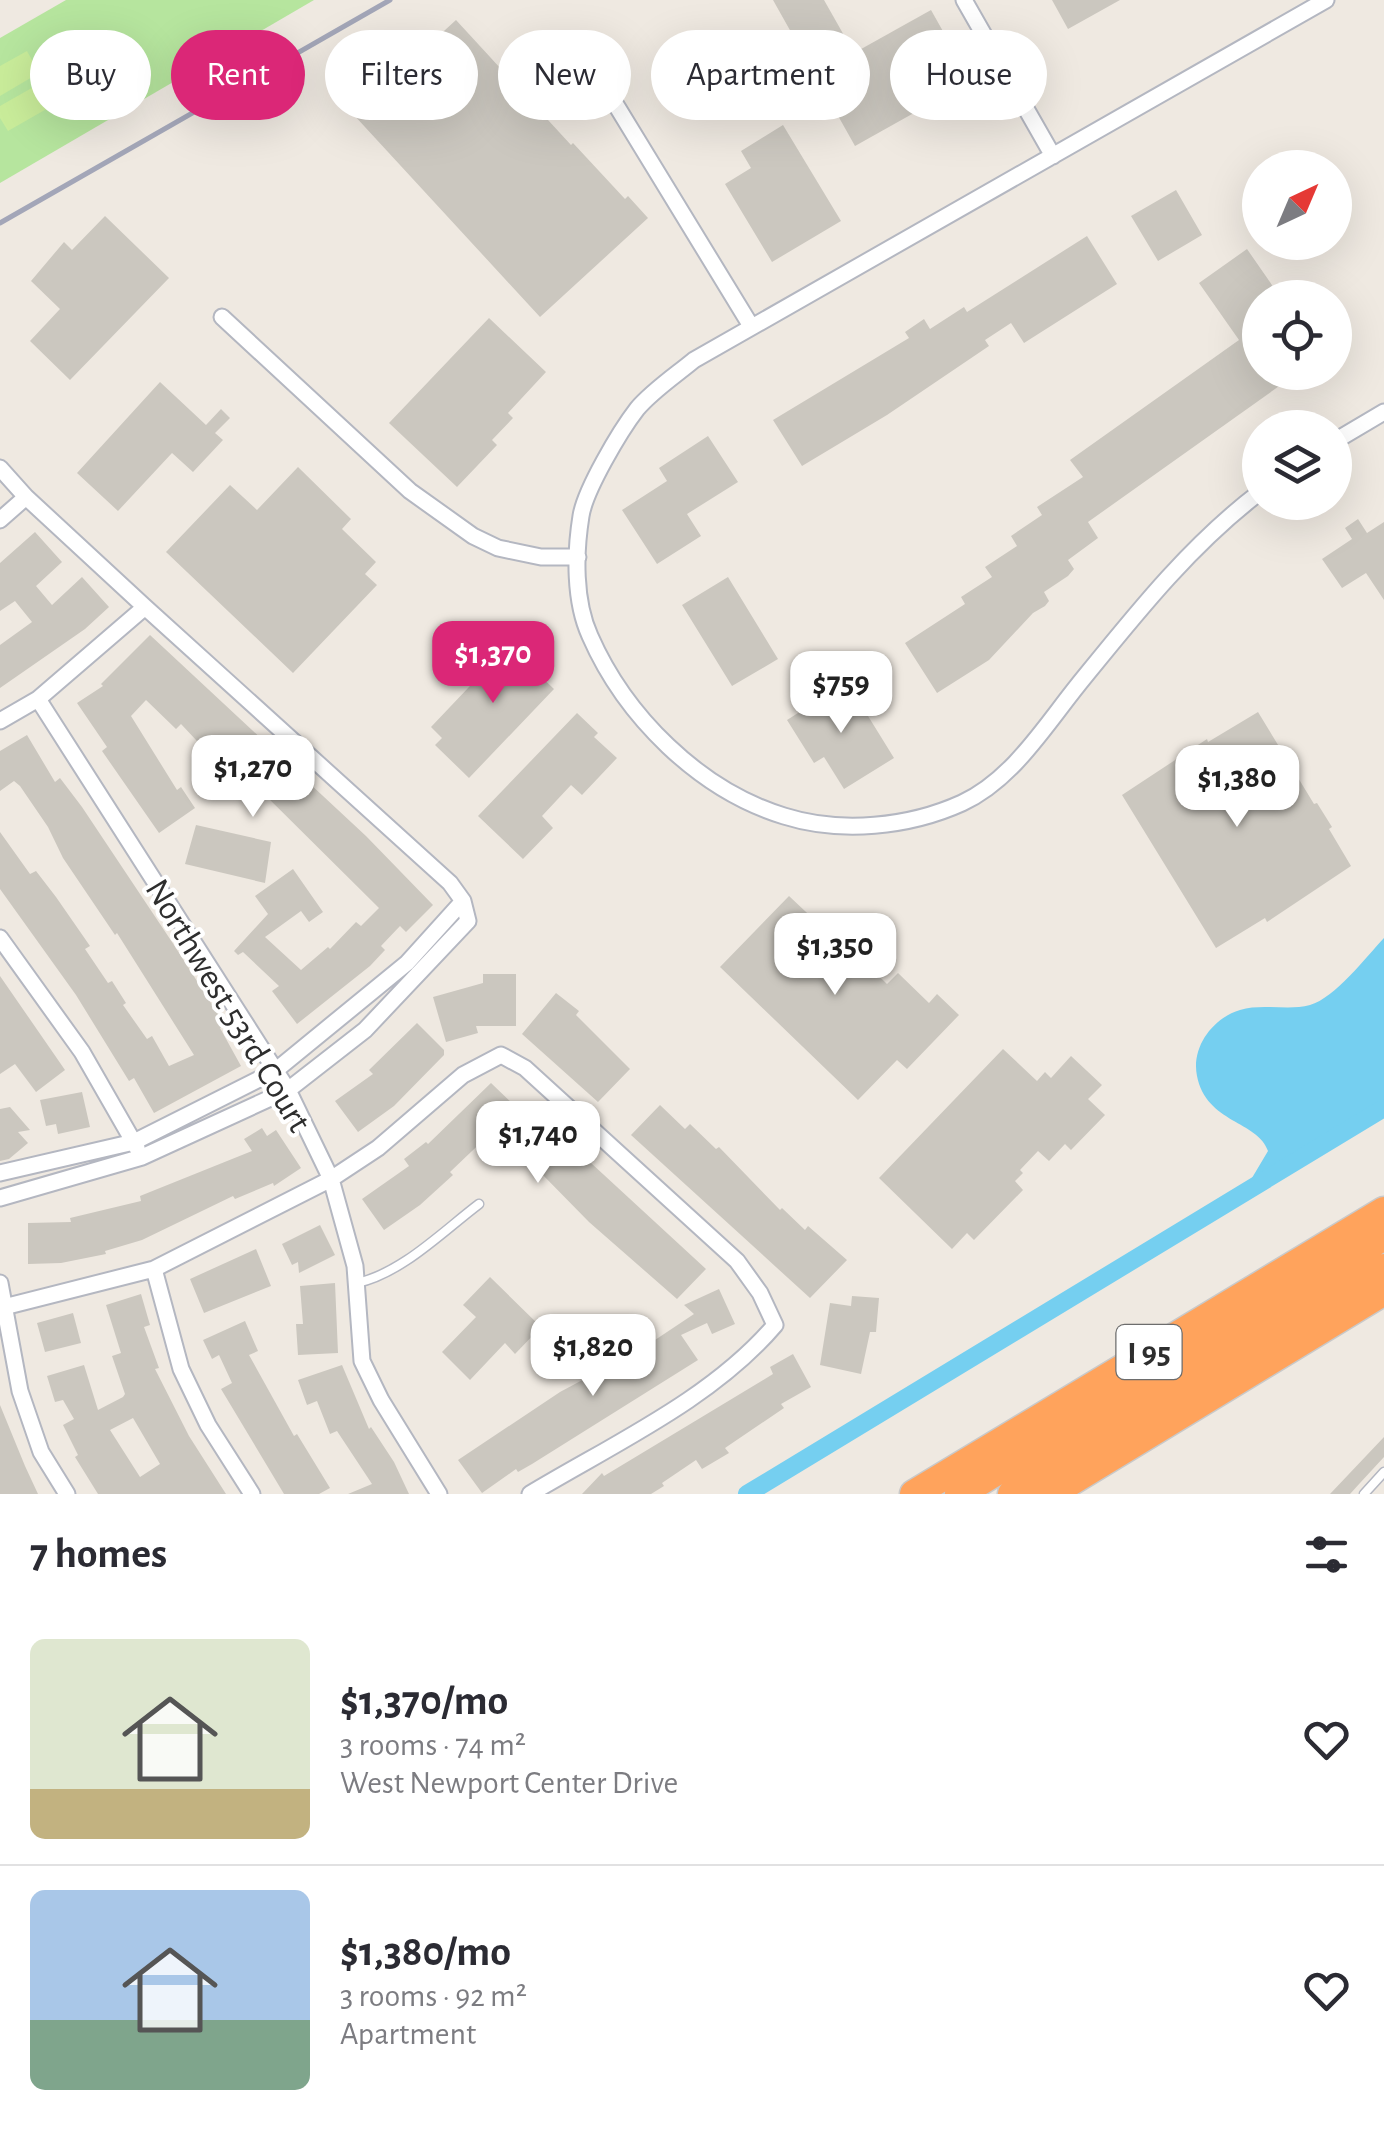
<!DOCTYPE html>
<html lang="en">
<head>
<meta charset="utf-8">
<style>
  body { margin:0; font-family:"Alegreya Sans",sans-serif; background:#f2f2f3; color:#2b2b33; height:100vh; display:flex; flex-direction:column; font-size:38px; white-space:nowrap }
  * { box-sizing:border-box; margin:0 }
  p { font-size:32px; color:#7c7c81 }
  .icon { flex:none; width:55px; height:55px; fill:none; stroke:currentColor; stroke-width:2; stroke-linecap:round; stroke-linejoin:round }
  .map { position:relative; height:1494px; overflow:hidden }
  .details { display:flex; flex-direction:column; background:#fff; flex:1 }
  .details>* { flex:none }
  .top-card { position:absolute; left:30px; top:30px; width:1325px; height:90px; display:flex; gap:20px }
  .needle { width:65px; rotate:44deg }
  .buttons { position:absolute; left:1242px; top:150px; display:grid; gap:20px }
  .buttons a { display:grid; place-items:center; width:110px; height:110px; border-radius:50%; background:#fff; box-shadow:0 10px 40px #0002; font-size:50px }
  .price { position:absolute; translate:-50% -85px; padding:0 22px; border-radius:20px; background:#fff; color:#222; font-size:32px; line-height:65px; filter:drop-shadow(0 2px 5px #0008) }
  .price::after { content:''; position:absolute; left:50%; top:60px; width:30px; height:22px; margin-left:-15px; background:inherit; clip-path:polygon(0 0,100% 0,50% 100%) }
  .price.current { background:#db2777; color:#fff }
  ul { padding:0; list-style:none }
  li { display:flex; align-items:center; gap:30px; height:250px; padding:0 30px }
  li+li { border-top:2px solid #e1e1e2 }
  li span { display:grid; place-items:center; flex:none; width:280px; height:200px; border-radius:15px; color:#555 }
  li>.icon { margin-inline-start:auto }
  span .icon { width:120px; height:120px; fill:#fffc; stroke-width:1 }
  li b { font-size:42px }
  h2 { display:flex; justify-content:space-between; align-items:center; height:120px; padding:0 30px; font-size:42px }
  .tag { padding:0 35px; border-radius:45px; background:#fff; box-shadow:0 10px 40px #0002; font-size:35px; line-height:90px }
  .tag.current { background:#db2777; color:#fff }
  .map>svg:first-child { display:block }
  .green { fill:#b6e59e }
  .pitch { fill:#c9ec9a }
  .water { fill:#75cff0 }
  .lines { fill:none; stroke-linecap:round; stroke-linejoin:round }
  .canal { stroke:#75cff0; stroke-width:18 }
  .building { fill:#cbc7bf; fill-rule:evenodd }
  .service-casing { stroke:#b4b7c1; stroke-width:11 }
  .minor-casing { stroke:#b4b7c1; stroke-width:19 }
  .motorway-casing { stroke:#c9c9c9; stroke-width:31 }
  .service { stroke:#fff; stroke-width:8 }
  .minor { stroke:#fff; stroke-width:15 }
  .motorway { stroke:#ffa35c; stroke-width:28 }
  .rail { stroke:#a3a6b8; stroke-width:5 }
  .labels { text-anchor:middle; stroke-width:8; stroke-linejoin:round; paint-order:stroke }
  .shield { fill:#fff; stroke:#6d6d6d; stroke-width:2.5 }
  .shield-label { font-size:32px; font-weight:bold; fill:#2e2e2e }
  .street-label { font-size:35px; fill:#2e2e2e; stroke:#fff }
</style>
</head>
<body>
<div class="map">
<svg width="1384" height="1494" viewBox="0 0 1384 1494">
  <rect width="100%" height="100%" fill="#efe9e1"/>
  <path class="green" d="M66,0H314L0,183V38Z"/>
  <path class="pitch" d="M27,51L39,73L0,96V66Z
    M44,81L57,103L8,131L0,118V106Z"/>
  <path class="water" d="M1384,938V1108L1243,1193L1268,1151C1258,1121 1206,1123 1197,1076C1191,1047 1213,1018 1240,1010C1262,1003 1288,1011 1310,1005C1335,998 1366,957 1384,938Z"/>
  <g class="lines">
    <path class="canal" d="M747,1494L1384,1108"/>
  </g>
  <path class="building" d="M773,0H824L854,53L931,10L971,81L855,146Z
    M1052,0H1120L1068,29Z
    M456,20L571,145L573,143L625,199L628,196L648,218L540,317L353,114Z
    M783,125L841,221L772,262L725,184L751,168L741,151Z
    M1176,190L1202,235L1158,261L1131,216Z
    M105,216L169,278L70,380L30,341L60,309L31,281L64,242L72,250Z
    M1087,236L1117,284L1024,343L1011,323L985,340L989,346L887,415L802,466L773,420L909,338L905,332L924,319L930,329L964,307L967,312Z
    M1247,249L1281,298H1260V372H1299L1088,522L1098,538L1068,560L1074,569L1068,576L1044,592L1049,601L1045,606L1033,613L989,660L937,693L905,643L965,604L961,597L992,577L985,567L1017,546L1011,536L1042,515L1037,507L1083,477L1070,460L1239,340L1199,283Z
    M489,318L546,372L508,413L513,418L492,440L497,445L457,487L389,423Z
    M160,382L206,425L221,409L230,418L215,433L223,440L193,472L172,453L118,511L77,473Z
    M708,436L738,482L687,514L701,536L657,564L622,510L667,481L659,468Z
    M298,467L351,519L342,529L376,562L365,574L377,585L293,673L166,552L230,485L257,510Z
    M1358,519L1367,533L1384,522V600L1366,573L1342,588L1322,559L1352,539L1345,528Z
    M35,532L62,562L36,586L52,605L82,577L109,607L85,629L0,688V645L32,622L15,601L0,611V563Z
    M728,577L778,659L732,686L682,605Z
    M522,631L545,652L531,667L554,689L469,778L435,745L442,738L431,727Z
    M150,635L366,836L433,905L406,932L400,926L381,946L385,950L370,966L297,1024L272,991L279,986L243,952L238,955L234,951L268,914L255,896L293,869L323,912L309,922L301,911L265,937L301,970L328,947L330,949L356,922L361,926L379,908L258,788L253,793L230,770L227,773L181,724L176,729L146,700L131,716L177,790L181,787L195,808L159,833L102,751L107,747L77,703L103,686L101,684Z
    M847,682L894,758L844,789L824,757L814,763L787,720Z
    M1258,712L1314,804L1317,803L1332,827L1329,829L1351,866L1267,922L1265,918L1216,948L1122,795L1207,739L1208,742Z
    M577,713L598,733L594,737L617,758L582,795L571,785L542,816L553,828L523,859L478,816Z
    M27,735L55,782L60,778L82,807L174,945L225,1025L220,1028L241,1066L154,1113L134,1078L129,1081L76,995L0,889V832L30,874L36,871L56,897L90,946L85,949L108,983L112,981L126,1003L123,1005L147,1039L152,1036L169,1066L194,1055L117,933L115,935L63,858L48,827L20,786L14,781L0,791V751Z
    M196,825L271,842L265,883L185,864Z
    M789,896L822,927L834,915L856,935L847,945L887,984L898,973L929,1003L937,994L959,1015L907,1069L897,1060L858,1100L720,967Z
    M483,974H516V1026H476L478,1033L446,1042L433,997L483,983Z
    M0,976L65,1070L36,1092L15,1064L0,1074Z
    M556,993L579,1011L576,1015L630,1069L598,1102L522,1034Z
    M417,1023L444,1050V1055L394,1106L358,1132L335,1101L373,1074L369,1070Z
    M1003,1049L1037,1081L1045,1072L1051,1078L1071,1056L1102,1085L1088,1099L1105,1115L1071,1150L1065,1144L1049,1161L1038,1151L1020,1170L1023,1173L1015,1181L1023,1190L974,1240L967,1233L952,1249L879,1178Z
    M491,1083L514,1105L506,1113L526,1131L540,1116L706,1269L677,1299L589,1222L537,1169L535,1171L493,1131L450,1172L453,1175L420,1205L384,1230L362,1199L409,1166L404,1159L426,1142L428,1144Z
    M82,1092L90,1127L58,1134L56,1124L46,1126L40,1100Z
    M660,1105L685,1129L690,1124L716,1149L719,1147L780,1210L782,1208L805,1230L808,1226L847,1260L810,1298L631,1135Z
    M10,1107L30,1130L18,1132L28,1143L9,1159L0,1161V1109Z
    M262,1128L267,1136L276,1130L301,1168L274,1186L273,1183L235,1199L233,1196L142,1240L105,1251L106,1254L61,1263L28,1264V1223L71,1222L70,1218L141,1201L140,1196L252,1151L244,1139Z
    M320,1225L335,1255L299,1273L298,1262L292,1265L282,1244Z
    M256,1249L271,1286L204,1313L190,1279Z
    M490,1277L541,1327L515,1354L505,1343L470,1380L442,1352L476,1317L463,1305Z
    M335,1283L338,1353L298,1355L296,1324H303L300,1286Z
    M719,1289L735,1324L712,1334L707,1323L681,1335L698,1360L532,1464L518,1472L516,1469L482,1493L458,1460L560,1392L646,1346L694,1314L684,1305Z
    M141,1294L150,1325L144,1327L159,1368L155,1369L189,1436L226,1494H98L75,1457L78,1455L63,1425L74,1419L63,1400L55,1402L47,1376L84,1365L98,1410L123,1397L125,1394L112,1356L121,1353L106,1305ZM133,1418L160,1464L140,1477L110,1430Z
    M852,1296L879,1298L876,1332H870L861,1374L820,1365L830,1303L851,1306Z
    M73,1313L81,1343L45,1352L37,1323Z
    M245,1321L258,1351L249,1355L294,1436L297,1434L330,1488L319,1494H284L221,1389L232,1383L219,1355L212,1359L203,1340Z
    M793,1354L811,1387L781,1404L784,1408L725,1448L729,1453L702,1469L696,1460L662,1483L664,1486L651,1494H582L602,1473L604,1476L773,1374L770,1367Z
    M342,1365L369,1429L371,1427L394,1462L409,1494H348L372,1484L337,1431L330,1434L317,1401L307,1405L298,1380Z
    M0,1405L25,1466L38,1494H0Z
    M1384,1437V1457L1360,1483L1350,1494H1330Z"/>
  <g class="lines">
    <defs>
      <path id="service" d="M357,1283C402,1273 442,1232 479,1204
        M1364,1494L1384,1472"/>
      <path id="minor" d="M964,0L1053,156
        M594,69L751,326
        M222,317L410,491L473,536L498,548L541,557H578
        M1335,441L1384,412
        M0,468L26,497L145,607L450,883L463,901L468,921L365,1030L288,1090L142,1157L0,1198
        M1260,492C1189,546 1134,616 1078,685C1045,726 1012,780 962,803C909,827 841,834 784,816C699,790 625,716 590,636C574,601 575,553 581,516C585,490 620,431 637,409C652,391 676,375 694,360L1326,0
        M0,520L26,497
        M38,699L288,1090L331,1179L355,1266L362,1361L381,1400L439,1494
        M0,721L38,699L145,607
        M0,938L82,1052L137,1148
        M0,1173L134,1142L275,1071L407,963L463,901
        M154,1269L181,1369L208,1425L252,1494
        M0,1283L20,1391L41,1452L67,1494
        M0,1308L154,1269L331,1179L378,1148L463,1075L501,1055L525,1068L737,1261L760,1293L775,1325C712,1399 613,1444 530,1494"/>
      <path id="motorway" d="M914,1494L1384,1211
        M959,1494L1384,1236
        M1012,1494L1384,1268
        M1050,1494L1384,1291"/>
    </defs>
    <use href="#service" class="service-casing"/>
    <use href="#minor" class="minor-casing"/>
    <use href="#motorway" class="motorway-casing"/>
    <use href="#service" class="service"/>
    <use href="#minor" class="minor"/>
    <use href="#motorway" class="motorway"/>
    <path class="rail" d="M0,223L390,0"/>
  </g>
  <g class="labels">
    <rect class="shield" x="1116.5" y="1325" width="65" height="54" rx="8"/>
    <g class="shield-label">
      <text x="1149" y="1363">I 95</text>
    </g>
    <g class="street-label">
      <text transform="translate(229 1005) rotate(59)" y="12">Northwest 53rd Court</text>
    </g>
  </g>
</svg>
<div class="buttons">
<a><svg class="needle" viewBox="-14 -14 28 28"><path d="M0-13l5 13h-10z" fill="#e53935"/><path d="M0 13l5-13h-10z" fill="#7c7c81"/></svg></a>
<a><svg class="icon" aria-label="locate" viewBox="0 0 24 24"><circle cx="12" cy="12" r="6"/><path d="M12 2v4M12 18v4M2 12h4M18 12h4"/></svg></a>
<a><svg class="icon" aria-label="layers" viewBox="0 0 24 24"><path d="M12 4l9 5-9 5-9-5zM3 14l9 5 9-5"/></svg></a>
</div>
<b class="price current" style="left:493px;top:706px">$1,370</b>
<b class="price" style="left:841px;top:736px">$759</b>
<b class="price" style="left:253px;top:820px">$1,270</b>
<b class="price" style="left:1237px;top:830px">$1,380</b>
<b class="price" style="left:835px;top:998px">$1,350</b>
<b class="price" style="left:538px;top:1186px">$1,740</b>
<b class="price" style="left:593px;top:1399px">$1,820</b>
<div class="top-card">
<a class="tag">Buy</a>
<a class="tag current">Rent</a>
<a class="tag">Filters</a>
<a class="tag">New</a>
<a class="tag">Apartment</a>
<a class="tag">House</a>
</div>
</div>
<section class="details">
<h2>7 homes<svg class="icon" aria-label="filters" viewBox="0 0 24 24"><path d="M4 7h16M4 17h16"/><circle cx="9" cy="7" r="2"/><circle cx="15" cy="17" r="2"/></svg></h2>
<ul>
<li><span style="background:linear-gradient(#dfe7d0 75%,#c2b280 0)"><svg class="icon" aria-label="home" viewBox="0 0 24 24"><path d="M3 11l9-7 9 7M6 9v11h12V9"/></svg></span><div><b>$1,370/mo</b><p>3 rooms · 74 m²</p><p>West Newport Center Drive</p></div><svg class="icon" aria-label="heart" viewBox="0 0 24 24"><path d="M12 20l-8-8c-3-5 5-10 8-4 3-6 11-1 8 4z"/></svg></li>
<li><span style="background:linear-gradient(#a9c7e8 65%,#7fa58c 0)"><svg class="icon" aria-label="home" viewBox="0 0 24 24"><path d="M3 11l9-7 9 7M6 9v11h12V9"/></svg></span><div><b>$1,380/mo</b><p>3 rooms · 92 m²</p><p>Apartment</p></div><svg class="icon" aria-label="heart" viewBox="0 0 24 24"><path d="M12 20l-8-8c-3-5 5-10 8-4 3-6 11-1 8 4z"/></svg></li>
</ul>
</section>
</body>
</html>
